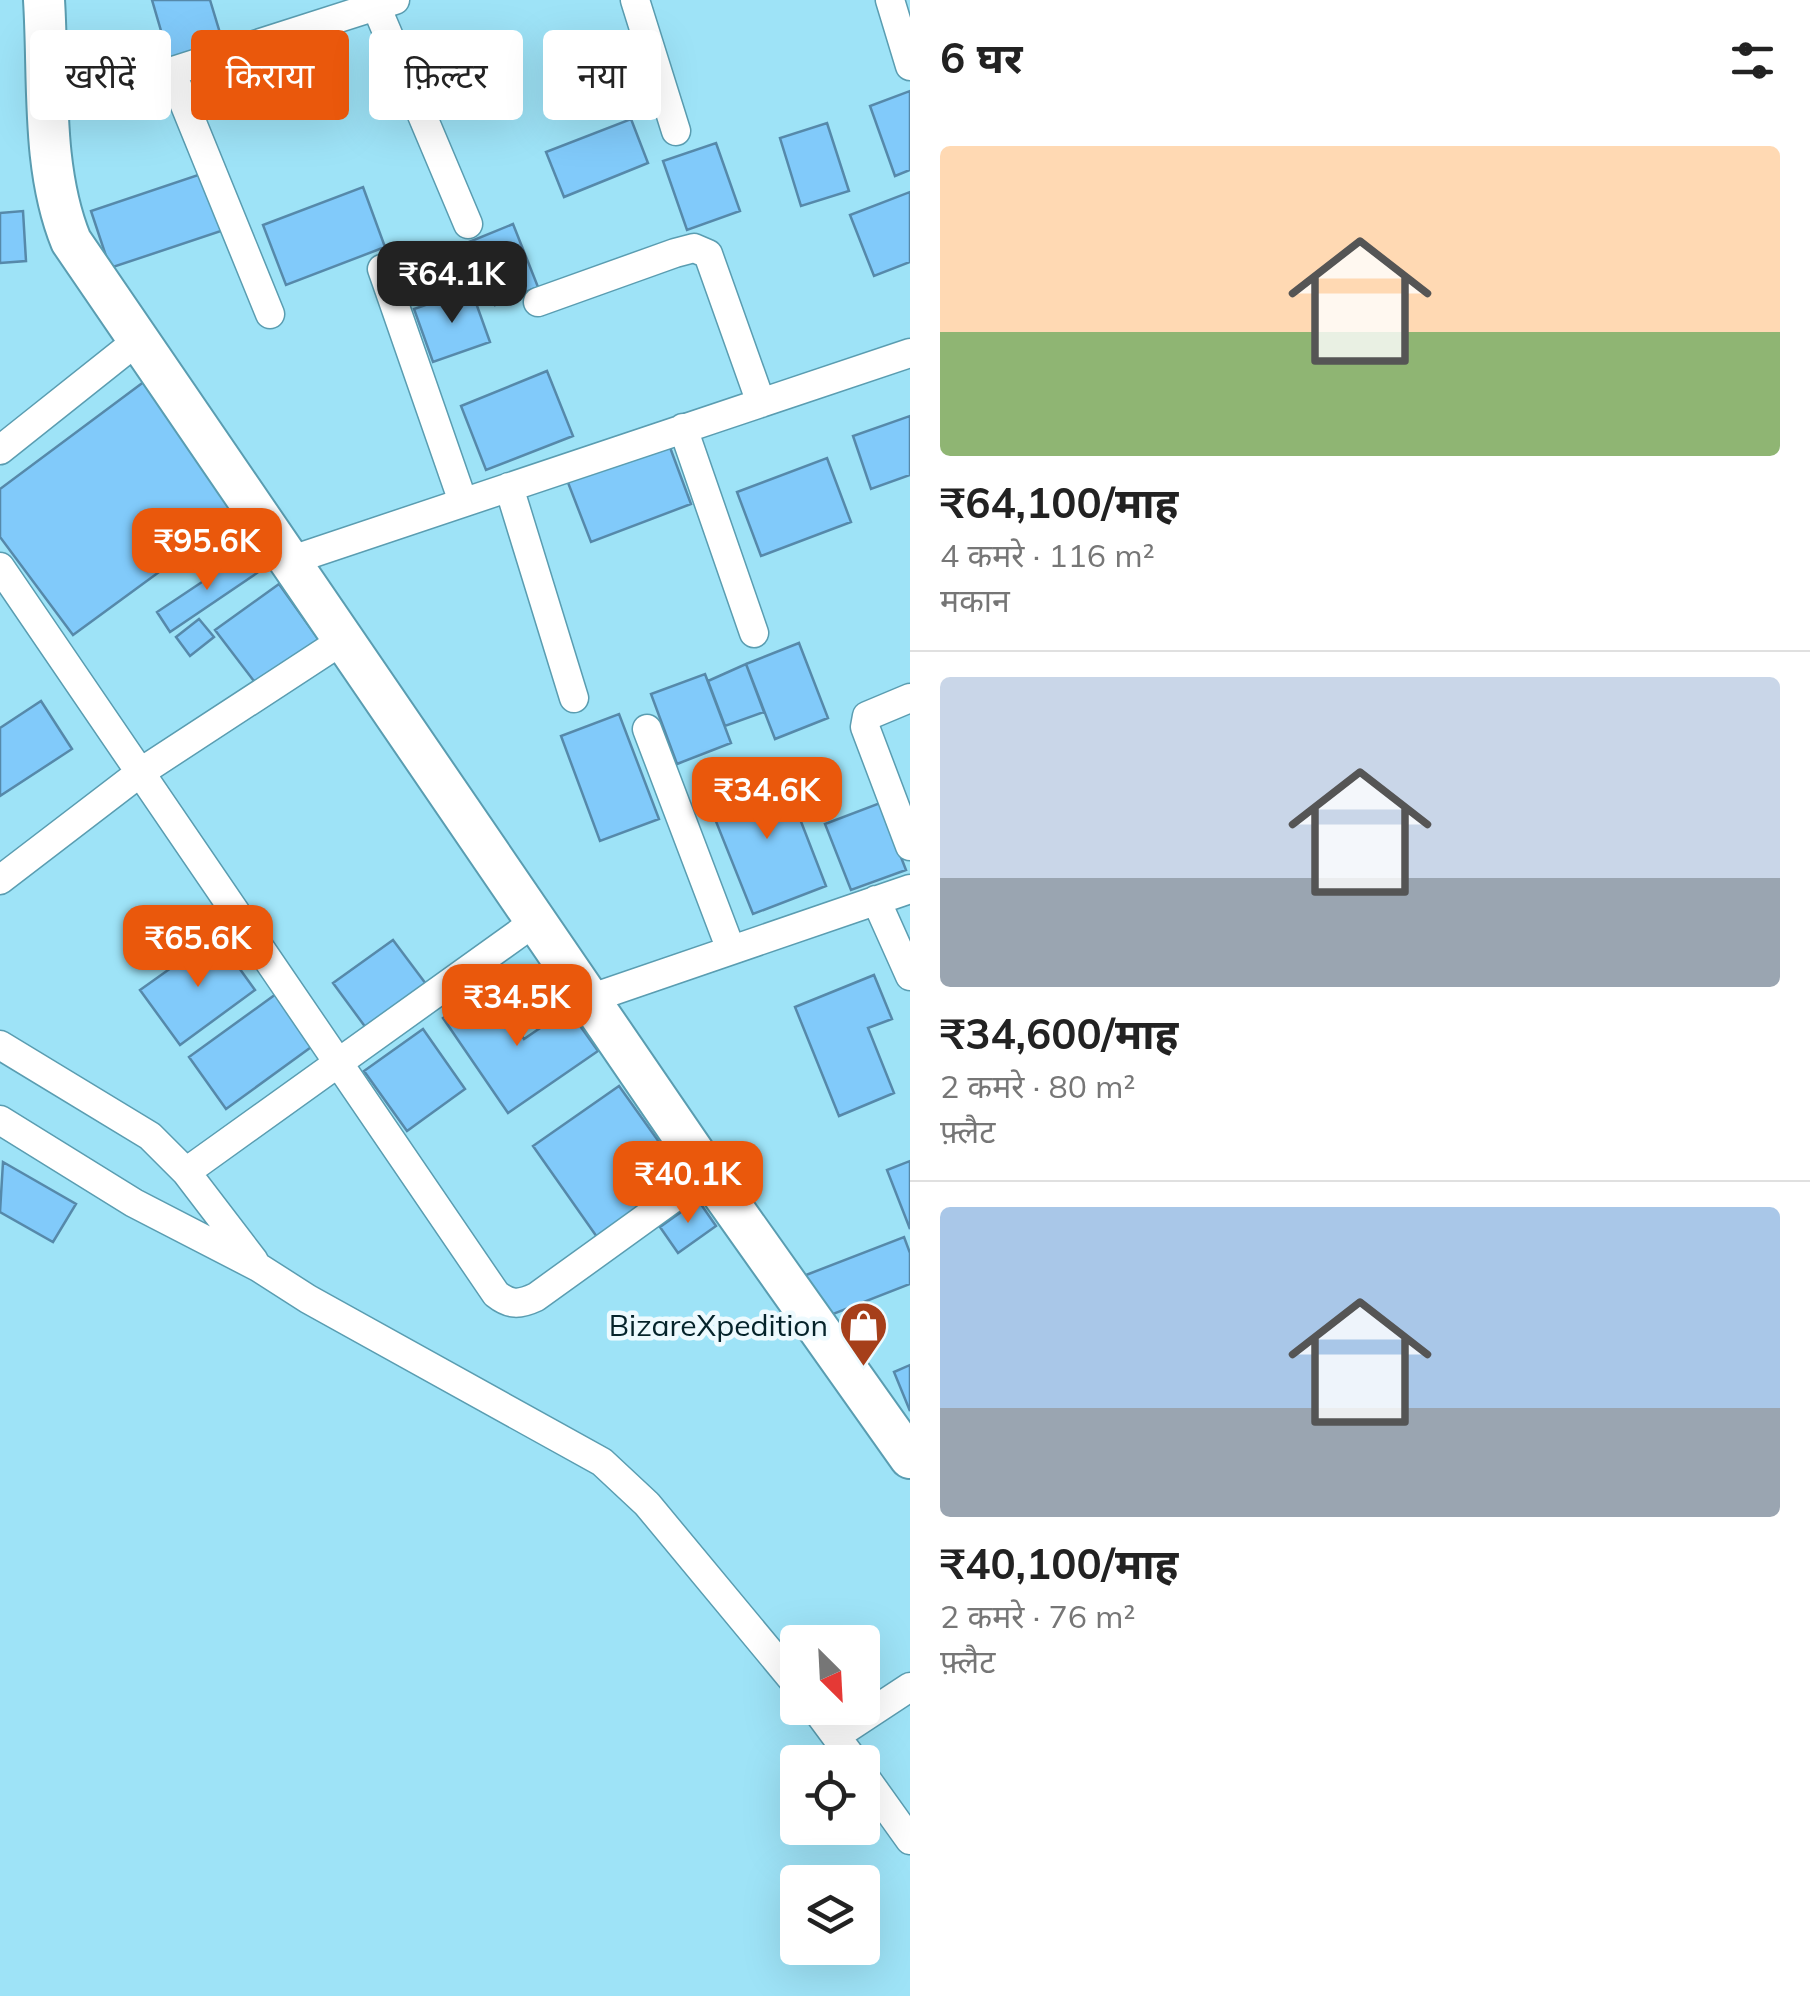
<!DOCTYPE html>
<html lang="hi">
<head>
<meta charset="utf-8">
<style>
  body { margin:0; font-family:Mulish,"Noto Sans Devanagari",sans-serif; background:#f2f2f2; color:#222; height:100vh; display:flex; flex-direction:column; font-size:38px; white-space:nowrap }
  * { box-sizing:border-box; margin:0 }
  p { font-size:32px; color:#767676 }
  .icon { flex:none; width:55px; height:55px; fill:none; stroke:currentColor; stroke-width:2; stroke-linecap:round; stroke-linejoin:round }
  .map { position:relative; flex:1; overflow:hidden }
  .side { display:flex; flex-direction:column; background:#fff; width:900px }
  .side>* { flex:none }
  .guide { position:absolute; left:30px; top:30px; width:730px; height:90px; display:flex; gap:20px }
  .needle { width:65px; rotate:156deg }
  .controls { position:absolute; left:780px; top:1625px; display:grid; gap:20px }
  .controls a { display:grid; place-items:center; width:100px; height:100px; border-radius:10px; background:#fff; box-shadow:0 10px 40px #0002; font-size:50px }
  .price { position:absolute; translate:-50% -85px; padding:0 22px; border-radius:20px; background:#ea580c; color:#fff; font-size:32px; line-height:65px; filter:drop-shadow(0 2px 5px #0008) }
  .price::after { content:''; position:absolute; left:50%; top:60px; width:30px; height:22px; margin-left:-15px; background:inherit; clip-path:polygon(0 0,100% 0,50% 100%) }
  .price.current { background:#222; color:#fff }
  ul { padding:0; list-style:none }
  li { display:grid; align-content:center; gap:20px; height:530px; padding:0 30px }
  li+li { border-top:2px solid #e0e0e0 }
  li span { display:grid; place-items:center; height:310px; border-radius:10px; color:#555 }
  li>.icon { margin-inline-start:auto }
  span .icon { width:180px; height:180px; fill:#fffc; stroke-width:1 }
  li b { font-size:42px }
  h2 { display:flex; justify-content:space-between; align-items:center; height:120px; padding:0 30px; font-size:42px }
  .tag { padding:0 35px; border-radius:10px; background:#fff; box-shadow:0 10px 40px #0002; font-size:35px; line-height:90px }
  .tag.current { background:#ea580c; color:#fff }
  main { display:flex; flex:1; min-height:0 }
  .map>svg:first-child { display:block }
  .building { fill:#81cafa; stroke:#5689aa; stroke-width:2.5 }
  .lines { fill:none; stroke-linecap:round; stroke-linejoin:round }
  .street-casing { stroke:#5a9db1; stroke-width:31 }
  .secondary-casing { stroke:#5a9db1; stroke-width:44 }
  .street { stroke:#fff; stroke-width:28 }
  .secondary { stroke:#fff; stroke-width:40 }
  .labels { text-anchor:middle; stroke-width:9; stroke-linejoin:round; paint-order:stroke }
  .poi-label { font-size:30px; fill:#05232a; stroke:#edfafe; text-anchor:end }
</style>
</head>
<body>
<main>
<div class="map">
<svg width="910" height="1996" viewBox="0 0 910 1996">
  <rect width="100%" height="100%" fill="#9ee3f7"/>
  <path class="building" d="M152,0H210L223,43L169,58Z
    M910,91V170L895,176L870,106Z
    M631,119L648,163L564,197L546,152Z
    M827,123L849,191L801,206L780,138Z
    M716,143L740,211L687,230L663,161Z
    M204,173L224,230L110,268L91,211Z
    M363,187L385,247L286,285L263,225Z
    M910,192V262L874,276L850,215Z
    M23,211L26,261L0,263V213Z
    M513,224L538,287L495,305L469,242Z
    M471,289L490,342L433,362L414,309Z
    M547,371L573,436L486,470L461,406Z
    M145,381L241,512L73,635L0,537V489Z
    M910,416V475L871,489L853,436Z
    M668,442L691,504L591,542L567,480Z
    M827,458L851,522L761,556L737,492Z
    M244,554L257,573L170,632L157,612Z
    M279,584L319,640L257,685L215,630Z
    M199,619L214,637L190,656L176,637Z
    M799,643L828,718L775,739L746,664Z
    M746,664L764,712L725,726L708,681Z
    M705,674L731,743L677,764L651,694Z
    M41,701L72,749L0,796V728Z
    M619,714L659,819L600,841L561,736Z
    M781,770L826,886L753,914L707,799Z
    M880,803L906,870L851,890L825,824Z
    M216,936L255,990L180,1045L140,990Z
    M393,940L429,988L369,1032L333,983Z
    M874,975L892,1019L868,1028L894,1093L839,1116L795,1007Z
    M488,987L524,1039L568,1009L598,1051L508,1113L443,1018Z
    M276,994L314,1045L226,1109L189,1057Z
    M423,1029L465,1089L407,1131L364,1071Z
    M619,1086L684,1177L597,1237L533,1146Z
    M910,1161V1229L887,1170Z
    M3,1162L76,1204L53,1242L0,1212Z
    M698,1200L716,1226L678,1253L660,1227Z
    M904,1237L910,1253V1284L823,1318L806,1275Z
    M910,1365V1411L894,1372Z"/>
  <g class="lines">
    <defs>
      <path id="street" d="M635,0L676,131
        M890,0L910,66
        M376,6L468,224
        M171,71L270,314
        M51,110L395,0
        M382,269L463,502
        M538,302L675,253L694,248L708,254L761,403
        M683,428L754,633
        M0,450L137,341
        M509,487L574,698
        M289,561L910,353
        M0,567L496,1294C510,1305 519,1305 536,1297L708,1173
        M910,698L867,716L865,727L910,846
        M647,729L731,950
        M0,880L141,772L343,640
        M876,900L910,976
        M589,999L910,889
        M0,1045L150,1136L186,1172L254,1261
        M0,1120L134,1203L258,1267L308,1299L602,1462L647,1504L798,1686
        M186,1172L536,921
        M815,1708L855,1762
        M837,1735L910,1687
        M862,1773L910,1840"/>
      <path id="secondary" d="M44,0C49,79 41,167 71,241L708,1173L910,1458"/>
    </defs>
    <use href="#street" class="street-casing"/>
    <use href="#secondary" class="secondary-casing"/>
    <use href="#street" class="street"/>
    <use href="#secondary" class="secondary"/>
  </g>
  <defs>
    <symbol id="shop-pin" viewBox="-11 -11 22 30"><path d="M0 17L-7.5 6A9.5 9.5 0 1 1 7.5 6Z" fill="#a63f1a" stroke="#edfafe"/><path d="M-5-2.5h2.3a2.7 3.5 0 0 1 5.4 0H5L5.5 6h-11ZM-1.5-2.5h3a1.5 2.3 0 0 0-3 0Z" fill="#fff"/></symbol>
  </defs>
  <g fill-rule="evenodd">
    <use href="#shop-pin" x="836" y="1298" width="55" height="75"/>
  </g>
  <g class="labels">
    <g class="poi-label">
      <text x="828" y="1336">BizareXpedition</text>
    </g>
  </g>
</svg>
<div class="controls">
<a><svg class="needle" viewBox="-14 -14 28 28"><path d="M0-13l5 13h-10z" fill="#e53935"/><path d="M0 13l5-13h-10z" fill="#767676"/></svg></a>
<a><svg class="icon" aria-label="locate" viewBox="0 0 24 24"><circle cx="12" cy="12" r="6"/><path d="M12 2v4M12 18v4M2 12h4M18 12h4"/></svg></a>
<a><svg class="icon" aria-label="layers" viewBox="0 0 24 24"><path d="M12 4l9 5-9 5-9-5zM3 14l9 5 9-5"/></svg></a>
</div>
<b class="price current" style="left:452px;top:326px">₹64.1K</b>
<b class="price" style="left:207px;top:593px">₹95.6K</b>
<b class="price" style="left:767px;top:842px">₹34.6K</b>
<b class="price" style="left:198px;top:990px">₹65.6K</b>
<b class="price" style="left:517px;top:1049px">₹34.5K</b>
<b class="price" style="left:688px;top:1226px">₹40.1K</b>
<div class="guide">
<a class="tag">खरीदें</a>
<a class="tag current">किराया</a>
<a class="tag">फ़िल्टर</a>
<a class="tag">नया</a>
</div>
</div>
<section class="side">
<h2>6 घर<svg class="icon" aria-label="filters" viewBox="0 0 24 24"><path d="M4 7h16M4 17h16"/><circle cx="9" cy="7" r="2"/><circle cx="15" cy="17" r="2"/></svg></h2>
<ul>
<li><span style="background:linear-gradient(#ffd9b3 60%,#8fb573 0)"><svg class="icon" aria-label="home" viewBox="0 0 24 24"><path d="M3 11l9-7 9 7M6 9v11h12V9"/></svg></span><div><b>₹64,100/माह</b><p>4 कमरे · 116 m²</p><p>मकान</p></div></li>
<li><span style="background:linear-gradient(#c9d6e8 65%,#9aa5b1 0)"><svg class="icon" aria-label="home" viewBox="0 0 24 24"><path d="M3 11l9-7 9 7M6 9v11h12V9"/></svg></span><div><b>₹34,600/माह</b><p>2 कमरे · 80 m²</p><p>फ़्लैट</p></div></li>
<li><span style="background:linear-gradient(#a9c7e8 65%,#9aa5b1 0)"><svg class="icon" aria-label="home" viewBox="0 0 24 24"><path d="M3 11l9-7 9 7M6 9v11h12V9"/></svg></span><div><b>₹40,100/माह</b><p>2 कमरे · 76 m²</p><p>फ़्लैट</p></div></li>
</ul>
</section>
</main>
</body>
</html>
